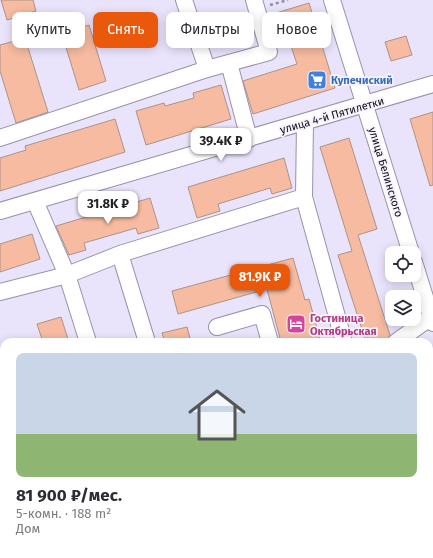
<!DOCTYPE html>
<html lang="ru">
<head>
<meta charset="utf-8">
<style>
  body { margin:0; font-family:"Fira Sans",sans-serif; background:#f2f2f3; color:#2b2b33; height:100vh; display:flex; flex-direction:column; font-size:15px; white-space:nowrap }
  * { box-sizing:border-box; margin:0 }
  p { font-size:13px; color:#7c7c81 }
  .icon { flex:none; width:22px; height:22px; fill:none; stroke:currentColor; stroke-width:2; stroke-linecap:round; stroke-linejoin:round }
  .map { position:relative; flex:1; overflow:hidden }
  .drawer { position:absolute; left:0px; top:338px; width:433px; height:220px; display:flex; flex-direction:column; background:#fff; border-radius:12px 12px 0 0; box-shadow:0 2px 10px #0003 }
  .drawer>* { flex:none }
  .banner { position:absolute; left:12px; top:12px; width:409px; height:36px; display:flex; gap:8px }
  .fabs { position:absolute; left:385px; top:246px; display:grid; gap:8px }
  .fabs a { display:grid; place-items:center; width:36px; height:36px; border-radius:8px; background:#fff; box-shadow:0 2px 10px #0003; font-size:20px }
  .price { position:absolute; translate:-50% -34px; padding:0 9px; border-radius:8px; background:#fff; color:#222; font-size:13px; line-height:26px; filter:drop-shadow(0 1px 2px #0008) }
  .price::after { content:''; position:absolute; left:50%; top:24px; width:12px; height:9px; margin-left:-6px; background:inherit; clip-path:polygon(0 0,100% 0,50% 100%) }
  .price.selected { background:#ea580c; color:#fff }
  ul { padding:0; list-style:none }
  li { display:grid; align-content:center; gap:8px; height:212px; padding:0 16px }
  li+li { border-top:1px solid #e1e1e2 }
  li span { display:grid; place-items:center; height:124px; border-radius:8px; color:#555 }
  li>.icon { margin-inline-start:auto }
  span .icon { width:72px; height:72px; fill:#fffc; stroke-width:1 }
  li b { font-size:17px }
  .chip { padding:0 14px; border-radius:8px; background:#fff; box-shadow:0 2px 10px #0003; font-size:14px; line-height:36px }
  .chip.selected { background:#ea580c; color:#fff }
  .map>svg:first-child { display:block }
  .building { fill:#f6bba0; stroke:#ac9388 }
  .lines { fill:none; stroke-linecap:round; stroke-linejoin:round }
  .minor-casing { stroke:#9992a9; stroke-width:18 }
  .path { stroke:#928c9e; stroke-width:2.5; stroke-dasharray:3 3; stroke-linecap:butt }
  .minor { stroke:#fff; stroke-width:16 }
  .labels { text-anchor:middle; stroke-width:3.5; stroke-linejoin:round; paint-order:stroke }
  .shop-label { font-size:11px; font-weight:bold; fill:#366cbe; stroke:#f6f3fd; text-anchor:start }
  .street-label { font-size:11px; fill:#0f0c14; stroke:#f6f3fd }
  .hotel-label { font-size:11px; font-weight:bold; fill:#b23c85; stroke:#f6f3fd; text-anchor:start }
</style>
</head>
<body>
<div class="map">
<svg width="433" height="558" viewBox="0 0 433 558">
  <rect width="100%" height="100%" fill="#eae3fc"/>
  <path class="building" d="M1,0H33L36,11L7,20Z
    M309,3L335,88L253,114L243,81L297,64L290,43L286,45L276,13Z
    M89,25L106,81L79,90L62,34Z
    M406,36L412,55L391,61L385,42Z
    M25,38L48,112L16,123L0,71V45Z
    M221,85L231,119L146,145L136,111L164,103L165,106L194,98L193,93Z
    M433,112V185L430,186L410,119Z
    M115,119L125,152L0,191V158L26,150L25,146Z
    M349,138L377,229L358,235L390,335L387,342H366L338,255L352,251L320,147Z
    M284,158L292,188L272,194L270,188L218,204L220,211L197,218L188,187Z
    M150,198L159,228L138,234L136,228L84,243L86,250L69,255L56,226Z
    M32,234L40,259L0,272V244Z
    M293,258L305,300L309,299L320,339L308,342H281L267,289L178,314L172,291Z
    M61,317L69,342H43L37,324Z
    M187,327L191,342H165L162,333Z"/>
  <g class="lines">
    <defs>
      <path id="minor" d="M184,0L207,69
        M332,0L411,253
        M229,63L249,139
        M0,138L207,69L269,52L254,0
        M304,197L305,122
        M35,201L67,275L88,342
        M0,211L433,84
        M120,254L147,342
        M414,262L433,323
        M0,292L67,275L120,254L304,197L344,342
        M217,327L262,314L270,342
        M396,342L431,317
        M303,554L352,558
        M424,554L425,558
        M83,558V554"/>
    </defs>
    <use href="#minor" class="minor-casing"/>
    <path class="path" d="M270,5L288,0"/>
    <use href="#minor" class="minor"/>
  </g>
  <defs>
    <symbol id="supermarket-square" viewBox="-11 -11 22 22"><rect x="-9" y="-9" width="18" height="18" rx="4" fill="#3f7fe0" stroke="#f6f3fd"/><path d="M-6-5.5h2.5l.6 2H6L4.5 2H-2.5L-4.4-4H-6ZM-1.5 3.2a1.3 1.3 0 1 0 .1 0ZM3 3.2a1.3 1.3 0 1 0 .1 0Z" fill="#fff"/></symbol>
    <symbol id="hotel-square" viewBox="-11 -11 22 22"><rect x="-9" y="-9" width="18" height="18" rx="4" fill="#d1479c" stroke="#f6f3fd"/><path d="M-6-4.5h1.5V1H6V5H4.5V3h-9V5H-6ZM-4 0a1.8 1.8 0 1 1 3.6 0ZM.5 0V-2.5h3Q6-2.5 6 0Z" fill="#fff"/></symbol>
  </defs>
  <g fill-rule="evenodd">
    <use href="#supermarket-square" x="306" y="69" width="22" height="22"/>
    <use href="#hotel-square" x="285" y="313" width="22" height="22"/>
  </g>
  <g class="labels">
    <g class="shop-label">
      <text x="331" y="84">Купечиский</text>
    </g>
    <g class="street-label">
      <text transform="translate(332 115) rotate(-16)" y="4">улица 4-й Пятилетки</text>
      <text transform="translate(386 172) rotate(73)" y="4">улица Белинского</text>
    </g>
    <g class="hotel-label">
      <text x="310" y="322">Гостиница<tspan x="310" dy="13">Октябрьская</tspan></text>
    </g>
  </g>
</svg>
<div class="fabs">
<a><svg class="icon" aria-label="locate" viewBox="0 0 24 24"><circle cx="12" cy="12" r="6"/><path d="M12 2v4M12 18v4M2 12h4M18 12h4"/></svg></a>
<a><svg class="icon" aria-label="layers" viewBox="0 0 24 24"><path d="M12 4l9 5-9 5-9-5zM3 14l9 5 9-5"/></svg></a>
</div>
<b class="price" style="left:221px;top:162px">39.4K ₽</b>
<b class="price" style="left:108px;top:225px">31.8K ₽</b>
<b class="price selected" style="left:260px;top:298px">81.9K ₽</b>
<div class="banner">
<a class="chip">Купить</a>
<a class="chip selected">Снять</a>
<a class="chip">Фильтры</a>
<a class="chip">Новое</a>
</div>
<section class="drawer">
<ul>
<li><span style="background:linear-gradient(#c9d6e8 65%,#8fb573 0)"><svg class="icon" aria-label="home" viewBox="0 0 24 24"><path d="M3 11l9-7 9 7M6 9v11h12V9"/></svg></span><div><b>81 900 ₽/мес.</b><p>5-комн. · 188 m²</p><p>Дом</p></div></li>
</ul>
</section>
</div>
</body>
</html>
